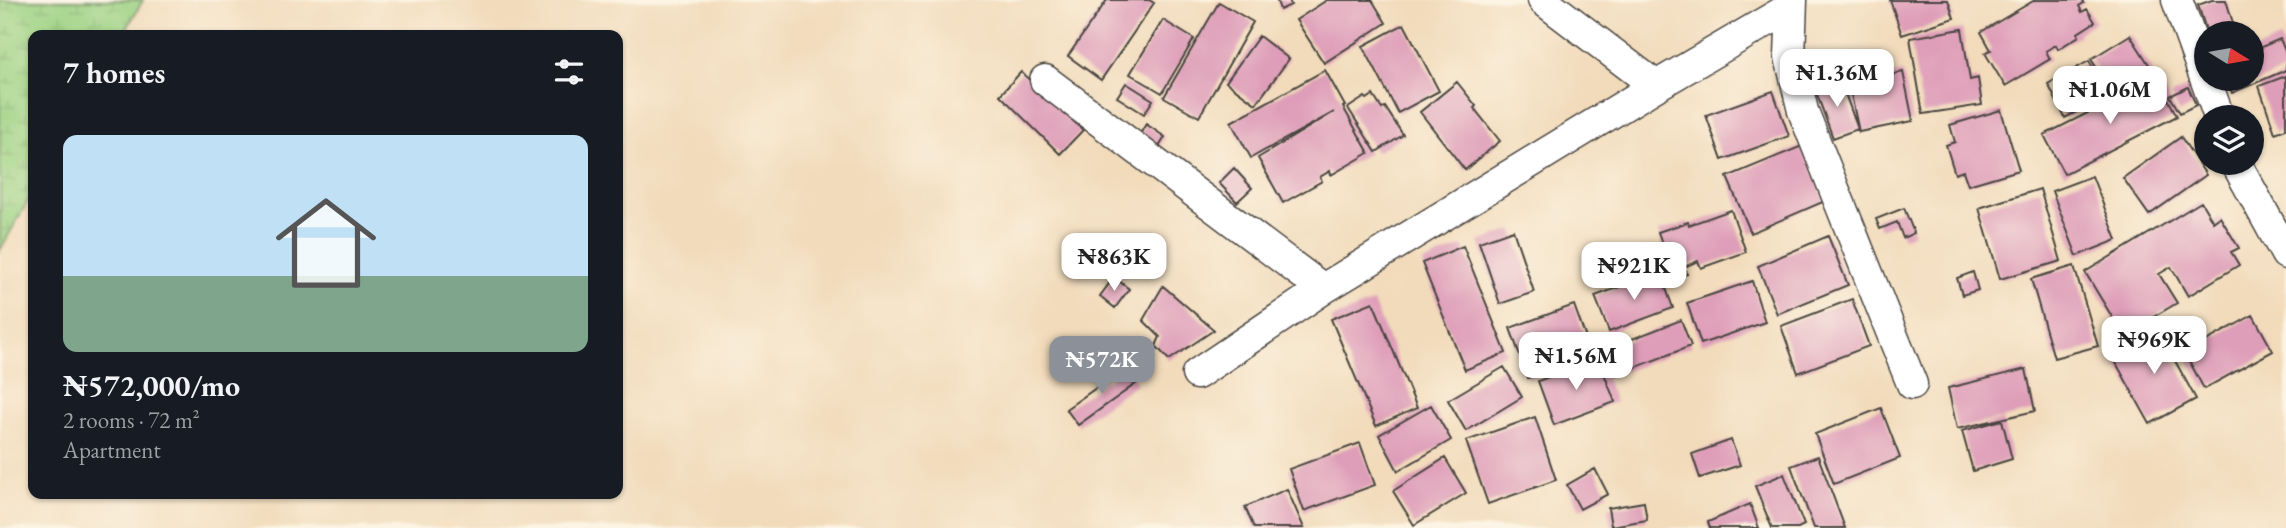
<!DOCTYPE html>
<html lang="en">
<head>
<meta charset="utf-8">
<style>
  body { margin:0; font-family:"EB Garamond",serif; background:#242831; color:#f1f3f6; height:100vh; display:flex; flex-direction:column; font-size:26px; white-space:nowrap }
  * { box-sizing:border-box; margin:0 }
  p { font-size:23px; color:#9ea1a6 }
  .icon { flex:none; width:38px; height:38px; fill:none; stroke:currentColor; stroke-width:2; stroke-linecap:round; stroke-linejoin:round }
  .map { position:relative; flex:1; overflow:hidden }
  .drawer { position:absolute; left:28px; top:30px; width:595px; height:469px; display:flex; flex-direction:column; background:#171b24; border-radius:14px; box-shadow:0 2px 5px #0004 }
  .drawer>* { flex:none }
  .needle { width:46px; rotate:101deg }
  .tools { position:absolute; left:2194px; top:21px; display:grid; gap:14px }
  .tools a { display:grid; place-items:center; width:70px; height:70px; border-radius:50%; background:#171b24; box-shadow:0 2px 5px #0004; font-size:35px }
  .price { position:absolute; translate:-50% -60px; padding:0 16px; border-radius:14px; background:#fff; color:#222; font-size:23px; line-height:46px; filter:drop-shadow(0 2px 4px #0008) }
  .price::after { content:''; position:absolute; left:50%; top:42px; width:21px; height:16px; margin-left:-10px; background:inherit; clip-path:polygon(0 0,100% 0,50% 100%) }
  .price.active { background:#8c9099; color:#fff }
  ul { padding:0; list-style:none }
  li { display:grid; align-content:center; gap:14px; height:371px; padding:0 35px }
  li span { display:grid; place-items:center; height:217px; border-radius:14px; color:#555 }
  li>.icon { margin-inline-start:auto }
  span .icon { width:126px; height:126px; fill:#fffc; stroke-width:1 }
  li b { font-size:30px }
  h2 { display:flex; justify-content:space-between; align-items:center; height:84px; padding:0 35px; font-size:30px }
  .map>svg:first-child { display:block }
  .wetland { fill:url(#wetland-marsh); stroke:#647e57; stroke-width:2 }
  .building { fill:#de9db8 }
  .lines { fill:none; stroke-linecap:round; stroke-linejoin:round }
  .street-casing { stroke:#494541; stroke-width:33 }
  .street { stroke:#fff; stroke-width:30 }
</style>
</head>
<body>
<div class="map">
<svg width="2286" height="528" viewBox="0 0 2286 528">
  <defs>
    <pattern id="wetland-marsh" width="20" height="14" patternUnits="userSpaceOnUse" patternTransform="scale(1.75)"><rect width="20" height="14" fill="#9dd283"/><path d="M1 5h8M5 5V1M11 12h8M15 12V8" fill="none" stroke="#87b471"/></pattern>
  </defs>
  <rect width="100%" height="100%" fill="#fcf5e5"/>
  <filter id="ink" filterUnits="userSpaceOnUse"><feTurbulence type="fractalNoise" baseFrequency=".0143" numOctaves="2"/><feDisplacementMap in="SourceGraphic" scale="14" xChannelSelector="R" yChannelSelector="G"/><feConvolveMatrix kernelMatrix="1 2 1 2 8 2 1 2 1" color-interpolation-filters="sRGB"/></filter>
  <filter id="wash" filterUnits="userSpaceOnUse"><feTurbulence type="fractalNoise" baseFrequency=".00686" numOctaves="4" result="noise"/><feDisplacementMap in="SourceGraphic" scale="28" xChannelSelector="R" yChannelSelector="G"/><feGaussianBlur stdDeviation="1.57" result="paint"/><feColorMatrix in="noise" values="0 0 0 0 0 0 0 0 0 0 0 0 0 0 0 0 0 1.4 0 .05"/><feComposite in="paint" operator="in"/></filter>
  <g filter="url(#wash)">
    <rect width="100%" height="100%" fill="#f2dbbb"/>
    <path class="wetland" d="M0,0H143L123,35H33V192L0,250Z"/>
    <g id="blocks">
      <path class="building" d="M1107,0H1149L1154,3L1101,80L1068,56Z
        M1280,0H1289L1291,5L1280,10L1277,1Z
        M1327,0H1372L1386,23L1324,63L1296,20Z
        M1890,0H1948L1954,18L1902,35Z
        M2035,0H2082L2084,3L2079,6L2082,12L2087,9L2095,22L2078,33L2079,36L2058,49L2056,45L2046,51L2050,59L2005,86L1985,53L1991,50L1981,32Z
        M2212,0H2226L2236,33H2207L2198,5Z
        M1219,2L1253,22L1199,117L1164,97Z
        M1163,20L1194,39L1162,93L1130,74Z
        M1404,24L1439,91L1398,113L1363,46Z
        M1962,29L1970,80L1978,78L1982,105L1923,114L1910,38Z
        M2130,35L2153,71L2114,96L2091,59Z
        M1259,36L1289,59L1256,104L1226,82Z
        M2280,39L2286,53V70L2232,93L2226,79H2252V51Z
        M2089,61L2108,95L2065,118L2048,84Z
        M1325,70L1345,106L1343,107L1369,153L1331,175L1330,171L1320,177L1322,181L1283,203L1258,158L1334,112L1251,158L1231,122Z
        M1021,72L1083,130L1060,154L1000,95Z
        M1903,72L1913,121L1859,132L1849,85Z
        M2286,76V129L2275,133L2259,86Z
        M2157,78L2177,116L2064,174L2044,135Z
        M1840,80L1858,129L1833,138L1815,89Z
        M1457,82L1476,106L1474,108L1500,141L1465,170L1420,112Z
        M1126,83L1153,100L1144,114L1117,97Z
        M2188,87L2196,105L2180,113L2170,96Z
        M1773,91L1789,136L1722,160L1706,115Z
        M1373,95L1382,109L1385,107L1403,135L1376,152L1348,108L1365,97L1367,99Z
        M2001,110L2019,170L1968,185L1963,171L1955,174L1946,145L1955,142L1950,125Z
        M1146,124L1165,137L1159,147L1140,134Z
        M2181,137L2206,175L2149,215L2123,178Z
        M1802,146L1825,201L1751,233L1727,177Z
        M1234,168L1252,188L1237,202L1219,183Z
        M2092,176L2117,240L2077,256L2052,191Z
        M2040,189L2061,261L2000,279L1979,208Z
        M2201,202L2213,222L2220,217L2239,248L2231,252L2239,265L2188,296L2171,267L2159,274L2177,303L2123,335L2085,272Z
        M1904,208L1914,233L1903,238L1897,222L1880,229L1876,219Z
        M1731,210L1746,252L1701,268L1698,261L1684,267L1687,274L1674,278L1658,232L1688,222L1689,225Z
        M1513,230L1534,292L1500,304L1479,242Z
        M1828,236L1848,285L1777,314L1758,266Z
        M1103,243L1115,257L1104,267L1092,254Z
        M1463,246L1506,353L1465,370L1422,263Z
        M2074,266L2098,346L2054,358L2031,279Z
        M1660,272L1673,308L1609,332L1595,296Z
        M1973,272L1978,290L1962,295L1957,278Z
        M1114,277L1129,289L1115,308L1100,296Z
        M1752,281L1765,322L1701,344L1687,303Z
        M1163,286L1214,330L1169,360L1156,346L1160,337L1143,320Z
        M1852,299L1869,346L1798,373L1781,326Z
        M1373,302L1417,408L1376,426L1331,319Z
        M1574,305L1592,355L1528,378L1510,328Z
        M2253,315L2273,351L2204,389L2185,353Z
        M1681,320L1691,346L1616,375L1606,349Z
        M2157,328L2196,399L2150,424L2111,354Z
        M1598,358L1615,402L1554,425L1538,381Z
        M1126,367L1137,383L1078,425L1066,409Z
        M1504,367L1522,397L1466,431L1448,400Z
        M2026,369L2035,411L1957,429L1948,388Z
        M1431,405L1451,440L1398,471L1379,435Z
        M1881,408L1900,458L1834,484L1815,434Z
        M1535,417L1556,480L1488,504L1466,441Z
        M2002,420L2012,459L1973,471L1962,431Z
        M1731,440L1740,465L1700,478L1692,454Z
        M1360,443L1375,485L1304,511L1289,469Z
        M1818,456L1845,528H1814L1791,466Z
        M1445,458L1466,493L1414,525L1393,491Z
        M1595,469L1608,494L1580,509L1567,485Z
        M1784,474L1804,525L1798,528H1772L1755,486Z
        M1287,489L1304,528H1254L1245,507Z
        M1644,502L1647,520L1611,526L1608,508Z
        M1750,504L1759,528H1710L1708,522Z"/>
    </g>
  </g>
  <g filter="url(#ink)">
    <use href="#blocks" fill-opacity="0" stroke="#494541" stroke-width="2"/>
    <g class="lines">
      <defs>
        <path id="street" d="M1543,0L1656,86
          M1792,0L1790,57L1803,111L1912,384
          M2177,0L2219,117
          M1045,80L1323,289
          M2236,163L2286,254
          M1197,374L1323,289L1656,86L1791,7"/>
      </defs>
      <use href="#street" class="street-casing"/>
      <use href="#street" class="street"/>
    </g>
  </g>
</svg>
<div class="tools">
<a><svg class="needle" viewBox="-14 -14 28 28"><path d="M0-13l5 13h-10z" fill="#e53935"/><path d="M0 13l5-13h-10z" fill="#9ea1a6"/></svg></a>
<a><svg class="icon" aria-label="layers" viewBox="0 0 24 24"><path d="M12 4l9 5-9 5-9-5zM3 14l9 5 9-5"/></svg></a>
</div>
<b class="price" style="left:1837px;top:109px">₦1.36M</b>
<b class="price" style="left:2110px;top:126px">₦1.06M</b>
<b class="price" style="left:1114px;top:293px">₦863K</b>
<b class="price" style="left:1634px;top:302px">₦921K</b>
<b class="price" style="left:2154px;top:376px">₦969K</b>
<b class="price" style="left:1576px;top:392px">₦1.56M</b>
<b class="price active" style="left:1102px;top:396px">₦572K</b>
<section class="drawer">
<h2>7 homes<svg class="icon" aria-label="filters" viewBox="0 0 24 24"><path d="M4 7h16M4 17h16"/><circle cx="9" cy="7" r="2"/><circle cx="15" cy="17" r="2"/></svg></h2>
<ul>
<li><span style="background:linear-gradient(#bfe0f5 65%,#7fa58c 0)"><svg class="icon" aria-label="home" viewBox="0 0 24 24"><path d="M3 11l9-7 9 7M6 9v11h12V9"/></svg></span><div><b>₦572,000/mo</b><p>2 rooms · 72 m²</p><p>Apartment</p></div></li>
</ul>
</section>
</div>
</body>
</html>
